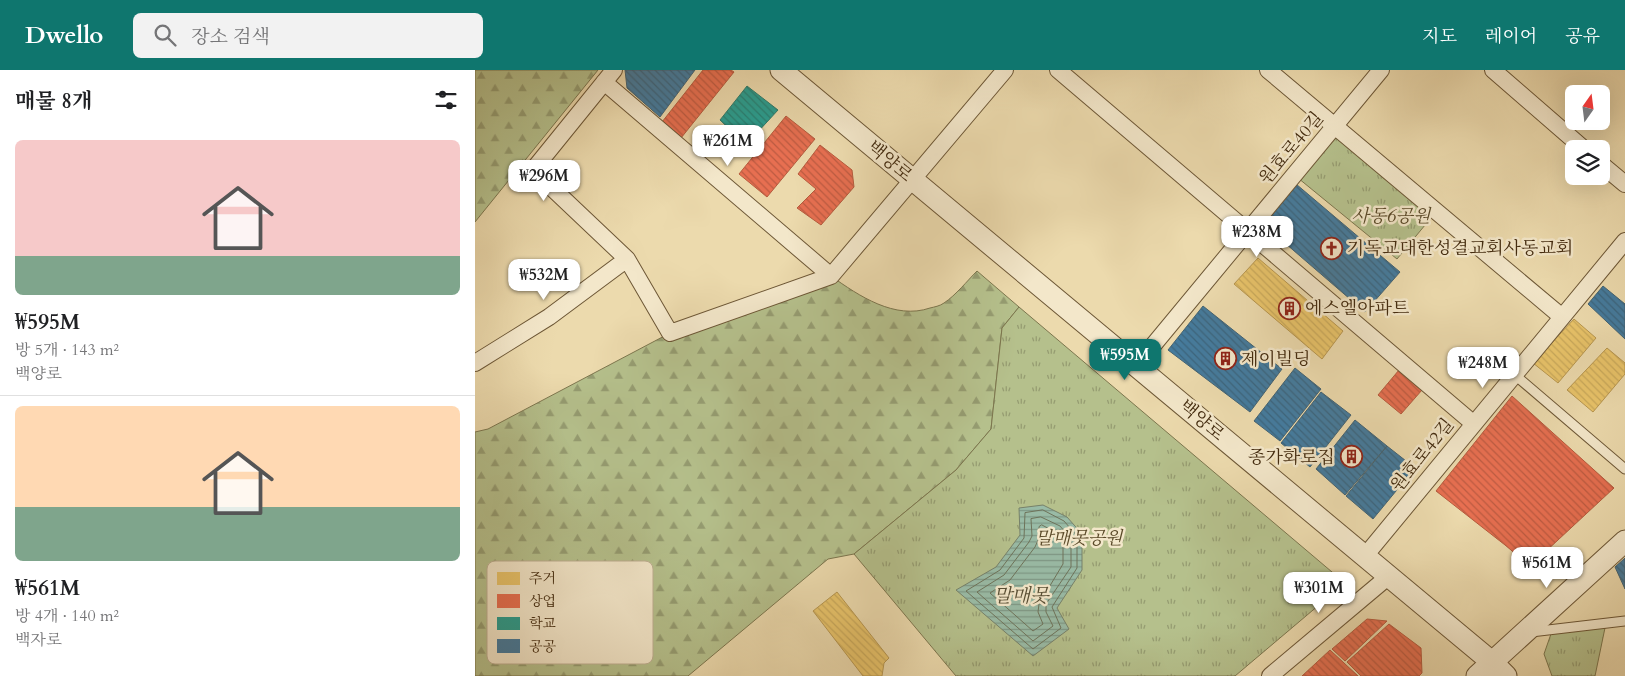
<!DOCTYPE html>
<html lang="ko">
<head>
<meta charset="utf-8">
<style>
  body { margin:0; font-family:Cardo,"Noto Serif KR",serif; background:#f2f2f2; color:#202124; height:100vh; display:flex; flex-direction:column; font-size:19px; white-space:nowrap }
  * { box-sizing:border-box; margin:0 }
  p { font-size:16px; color:#757577 }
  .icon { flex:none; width:28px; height:28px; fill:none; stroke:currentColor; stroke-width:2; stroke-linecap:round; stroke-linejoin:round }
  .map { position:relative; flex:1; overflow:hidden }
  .sheet { display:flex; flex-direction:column; background:#fff; width:475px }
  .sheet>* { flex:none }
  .needle { width:32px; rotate:14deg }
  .tools { position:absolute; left:1090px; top:15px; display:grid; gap:10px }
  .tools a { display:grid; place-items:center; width:45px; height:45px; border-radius:8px; background:#fff; box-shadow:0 5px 20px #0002; font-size:25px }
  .price { position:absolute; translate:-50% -42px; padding:0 11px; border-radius:10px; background:#fff; color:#222; font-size:16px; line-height:32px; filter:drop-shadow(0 1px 2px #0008) }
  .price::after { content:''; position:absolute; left:50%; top:30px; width:15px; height:11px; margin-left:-8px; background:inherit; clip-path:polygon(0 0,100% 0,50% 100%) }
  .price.current { background:#0f766e; color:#fff }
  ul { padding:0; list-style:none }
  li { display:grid; align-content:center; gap:10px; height:265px; padding:0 15px }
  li+li { border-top:1px solid #e0e0e0 }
  li span { display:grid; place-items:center; height:155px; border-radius:8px; color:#555 }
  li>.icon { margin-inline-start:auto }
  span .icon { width:90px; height:90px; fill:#fffc; stroke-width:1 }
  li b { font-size:21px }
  h2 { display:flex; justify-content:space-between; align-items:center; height:60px; padding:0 15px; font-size:21px }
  header { display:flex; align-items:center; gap:30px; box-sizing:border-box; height:70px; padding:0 25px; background:#0f766e; color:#fff }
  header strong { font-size:24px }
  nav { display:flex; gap:28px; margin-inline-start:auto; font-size:18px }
  .search { width:350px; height:45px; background:#f2f2f2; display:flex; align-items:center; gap:12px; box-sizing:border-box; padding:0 18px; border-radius:8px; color:#757577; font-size:19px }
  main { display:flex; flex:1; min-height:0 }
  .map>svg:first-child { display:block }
  .forest { fill:url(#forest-firs); stroke:#7c764e }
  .park { fill:url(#park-tufts); stroke:#7c764e }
  .water { fill:url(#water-rules); stroke:#77816a }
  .homes { fill:url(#homes-back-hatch); stroke:#b7964f }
  .shops { fill:url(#shops-back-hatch); stroke:#b65b3d }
  .schools { fill:url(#schools-back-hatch); stroke:#327b69 }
  .public { fill:url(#public-back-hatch); stroke:#446372 }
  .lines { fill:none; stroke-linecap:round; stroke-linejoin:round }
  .shore { stroke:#6e735a; stroke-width:1 }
  .service-casing { stroke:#6d5736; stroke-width:11 }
  .minor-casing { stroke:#6d5736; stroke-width:18 }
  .tertiary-casing { stroke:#6d5736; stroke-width:23 }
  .service { stroke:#f3e7ca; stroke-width:9 }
  .minor { stroke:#f3e7ca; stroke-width:16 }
  .tertiary { stroke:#f3e7ca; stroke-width:21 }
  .labels { text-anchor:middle; stroke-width:5; stroke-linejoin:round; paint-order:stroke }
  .street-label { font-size:18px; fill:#432b0f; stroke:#f3e7ca }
  .park-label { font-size:18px; font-style:italic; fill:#5a4928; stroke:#f3e7ca }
  .poi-label { font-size:18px; fill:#432b0f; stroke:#f3e7ca; text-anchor:start }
  .water-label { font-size:19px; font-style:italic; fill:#584f35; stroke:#f3e7ca }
  .key { fill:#f3e7ca; stroke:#beaf92; stroke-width:1 }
  .key-label { font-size:14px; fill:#432b0f }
</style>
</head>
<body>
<header>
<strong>Dwello</strong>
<div class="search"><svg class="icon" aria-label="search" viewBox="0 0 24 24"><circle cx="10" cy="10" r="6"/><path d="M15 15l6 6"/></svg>장소 검색</div>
<nav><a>지도</a><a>레이어</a><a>공유</a></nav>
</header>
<main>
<section class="sheet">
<h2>매물 8개<svg class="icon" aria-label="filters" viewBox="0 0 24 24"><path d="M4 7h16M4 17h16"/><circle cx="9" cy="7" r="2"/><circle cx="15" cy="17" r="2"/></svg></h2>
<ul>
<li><span style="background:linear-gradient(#f6c9c9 75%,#7fa58c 0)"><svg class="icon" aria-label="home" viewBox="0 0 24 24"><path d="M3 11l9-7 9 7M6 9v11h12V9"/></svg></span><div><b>₩595M</b><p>방 5개 · 143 m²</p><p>백양로</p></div></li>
<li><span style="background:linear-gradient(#ffd9b3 65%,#7fa58c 0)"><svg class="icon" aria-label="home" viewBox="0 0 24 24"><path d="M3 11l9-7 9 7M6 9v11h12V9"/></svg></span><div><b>₩561M</b><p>방 4개 · 140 m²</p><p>백자로</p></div></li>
</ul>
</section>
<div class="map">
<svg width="1150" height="606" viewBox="0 0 1150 606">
  <defs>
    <pattern id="forest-firs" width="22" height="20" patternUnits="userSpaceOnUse" patternTransform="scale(1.25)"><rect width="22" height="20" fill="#b5c08c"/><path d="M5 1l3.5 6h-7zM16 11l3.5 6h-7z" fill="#959c71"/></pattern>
    <pattern id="park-tufts" width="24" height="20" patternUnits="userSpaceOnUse" patternTransform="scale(1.25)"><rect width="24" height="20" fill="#b5c08c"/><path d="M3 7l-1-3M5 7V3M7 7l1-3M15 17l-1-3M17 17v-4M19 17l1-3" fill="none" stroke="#959c71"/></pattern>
    <pattern id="water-rules" width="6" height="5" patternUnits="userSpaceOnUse" patternTransform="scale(1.25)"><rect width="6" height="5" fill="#99bba6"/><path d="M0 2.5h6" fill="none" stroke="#7e9886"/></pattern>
    <pattern id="homes-back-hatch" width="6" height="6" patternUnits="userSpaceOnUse" patternTransform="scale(1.25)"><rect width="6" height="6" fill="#e9c46a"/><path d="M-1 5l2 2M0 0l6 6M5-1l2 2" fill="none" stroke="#c9a95b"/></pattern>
    <pattern id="shops-back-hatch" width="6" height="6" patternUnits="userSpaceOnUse" patternTransform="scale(1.25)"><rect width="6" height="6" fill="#e76f51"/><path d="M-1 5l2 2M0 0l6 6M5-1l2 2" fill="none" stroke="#bd5b42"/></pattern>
    <pattern id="schools-back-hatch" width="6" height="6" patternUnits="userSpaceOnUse" patternTransform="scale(1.25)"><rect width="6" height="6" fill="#2a9d8f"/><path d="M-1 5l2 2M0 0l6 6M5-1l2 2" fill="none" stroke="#268073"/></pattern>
    <pattern id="public-back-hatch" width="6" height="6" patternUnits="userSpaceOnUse" patternTransform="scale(1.25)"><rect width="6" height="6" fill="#457b9d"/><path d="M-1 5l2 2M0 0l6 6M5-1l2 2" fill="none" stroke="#3b657e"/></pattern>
  </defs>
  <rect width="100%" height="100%" fill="#ecdaad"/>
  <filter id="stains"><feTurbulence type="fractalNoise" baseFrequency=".004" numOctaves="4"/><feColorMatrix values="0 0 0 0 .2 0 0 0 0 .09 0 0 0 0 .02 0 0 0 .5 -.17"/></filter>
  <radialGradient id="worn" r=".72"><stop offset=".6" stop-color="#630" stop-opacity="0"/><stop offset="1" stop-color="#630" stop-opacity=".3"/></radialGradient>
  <path class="forest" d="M0,0H123L0,152Z
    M502,201L544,237L527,258L516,359L481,400L379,484L353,489L213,606H0V362L13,359L195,263L356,206C384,226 420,250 455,238C459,237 465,236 469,233C481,225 492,211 502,201Z"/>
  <path class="park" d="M860,61L960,143L922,189L823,108Z
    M544,237L870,513L760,606H481L379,484L481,400L516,359L527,258Z
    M1131,553L1120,606H1077L1069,584L1077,561Z"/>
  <path class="water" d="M568,435L592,447L607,464V500L582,538L594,559L558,586L481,520L521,497L545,465L544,438Z"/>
  <path class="homes" d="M783,188L868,261L847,289L759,214Z
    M1099,249L1121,268L1083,313L1058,293Z
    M1132,278L1150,293V304L1118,342L1092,320Z
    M362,522L414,588L409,593L407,606H388L338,541Z"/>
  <path class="shops" d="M228,0H256L259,2L206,68L187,52Z
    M311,46L340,69L292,127L264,104Z
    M345,75L377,100L379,117L346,155L322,138L341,119L323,104Z
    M924,300L947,320L926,344L903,325Z
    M1037,326L1139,418L1055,496L1030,475L961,421Z
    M892,549L912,551L870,591L857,579Z
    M914,554L946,578L947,603L944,606H886L872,592Z
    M855,580L883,606H827Z"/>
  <path class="schools" d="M272,16L303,40L280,65L271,59L264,68L245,50Z"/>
  <path class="public" d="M150,0H220L185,47L152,18Z
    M821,114L925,202L890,242L789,155Z
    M1128,216L1150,234V269L1113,234Z
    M728,236L807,299L775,342L693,280Z
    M820,298L846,319L805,371L779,351Z
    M846,322L876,345L835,397L806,373Z
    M880,350L912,376L870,425L841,399Z
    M912,376L940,398L898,449L871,426Z
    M1150,488V519L1140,497Z"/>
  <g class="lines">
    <path class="shore" d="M568,440L589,451L602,466V498L577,537L586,558L558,579L491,521L525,500L549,468L550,443Z
      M566,447L585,456L596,469V497L571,534V542L578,556L558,571L502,522L529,505L554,472L557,466L556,449Z
      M567,455L580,462L588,472V494L564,534L563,542L568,554L558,561L515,523L535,510L560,477L564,468V457Z"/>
    <defs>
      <path id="service" d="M1040,305L1150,399
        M1056,562L1150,551"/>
      <path id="minor" d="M139,0L58,100L152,189L195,263L356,206L530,0
        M583,0L999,354
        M793,0L1087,247
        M1018,0L1109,79
        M129,12L356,206
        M1126,94L1150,114
        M0,293L74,247L152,189
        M661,296L906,0
        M890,486L1150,171
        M795,606L914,506"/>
      <path id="tertiary" d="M306,0L1018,593L1031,606
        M1002,606L1150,471"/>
    </defs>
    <use href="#service" class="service-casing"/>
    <use href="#minor" class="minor-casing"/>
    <use href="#tertiary" class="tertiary-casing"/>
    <use href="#service" class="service"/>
    <use href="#minor" class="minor"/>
    <use href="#tertiary" class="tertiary"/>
  </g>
  <defs>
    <symbol id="church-ring" viewBox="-11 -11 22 22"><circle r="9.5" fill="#f3e7ca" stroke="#8f2418" stroke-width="1.5"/><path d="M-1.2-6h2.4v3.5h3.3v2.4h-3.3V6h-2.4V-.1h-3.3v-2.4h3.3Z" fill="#8f2418"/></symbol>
    <symbol id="building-ring" viewBox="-11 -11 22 22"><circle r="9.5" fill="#f3e7ca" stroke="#8f2418" stroke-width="1.5"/><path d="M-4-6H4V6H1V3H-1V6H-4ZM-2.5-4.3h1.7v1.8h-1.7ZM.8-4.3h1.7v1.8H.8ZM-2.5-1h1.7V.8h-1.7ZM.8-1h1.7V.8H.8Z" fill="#8f2418"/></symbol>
  </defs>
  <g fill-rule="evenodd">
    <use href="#church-ring" x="844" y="166" width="25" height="25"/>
    <use href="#building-ring" x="802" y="226" width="25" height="25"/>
    <use href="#building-ring" x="738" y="276" width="25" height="25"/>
    <use href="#building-ring" x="864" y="374" width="25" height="25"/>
  </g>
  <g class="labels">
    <g class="street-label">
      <text transform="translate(816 78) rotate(-50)" y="6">원효로40길</text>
      <text transform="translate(415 91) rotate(40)" y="6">백양로</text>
      <text transform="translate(727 350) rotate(40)" y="6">백양로</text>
      <text transform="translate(947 385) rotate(-51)" y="6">원효로42길</text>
    </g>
    <g class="park-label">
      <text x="916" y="152">사동6공원</text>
      <text x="604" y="474">말매못공원</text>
    </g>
    <g class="poi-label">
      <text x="872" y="184">기독교대한성결교회사동교회</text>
      <text x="830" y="244">에스엘아파트</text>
      <text x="766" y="295">제이빌딩</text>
      <text x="860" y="393" text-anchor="end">종가화로집</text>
    </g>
    <g class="water-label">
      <text x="546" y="532">말매못</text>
    </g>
  </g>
  <rect x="12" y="491" width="166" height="103" rx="8" class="key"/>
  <rect x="22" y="502" width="23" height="13" fill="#e9c46a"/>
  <rect x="22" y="524" width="23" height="14" fill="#e76f51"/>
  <rect x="22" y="547" width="23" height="13" fill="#2a9d8f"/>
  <rect x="22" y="569" width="23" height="14" fill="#457b9d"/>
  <g class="key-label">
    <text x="54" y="513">주거</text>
    <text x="54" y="536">상업</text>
    <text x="54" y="558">학교</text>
    <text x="54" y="581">공공</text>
  </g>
  <rect width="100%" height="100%" filter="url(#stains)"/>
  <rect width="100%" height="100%" fill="url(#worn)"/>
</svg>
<div class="tools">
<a><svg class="needle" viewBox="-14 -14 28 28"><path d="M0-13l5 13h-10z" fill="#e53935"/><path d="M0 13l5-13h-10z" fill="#757577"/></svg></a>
<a><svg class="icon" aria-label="layers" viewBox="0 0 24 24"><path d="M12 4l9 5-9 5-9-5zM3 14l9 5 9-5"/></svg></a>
</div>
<b class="price" style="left:253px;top:97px">₩261M</b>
<b class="price" style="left:69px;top:132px">₩296M</b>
<b class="price" style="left:782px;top:188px">₩238M</b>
<b class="price" style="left:69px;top:231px">₩532M</b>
<b class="price current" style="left:650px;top:311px">₩595M</b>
<b class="price" style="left:1008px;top:319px">₩248M</b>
<b class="price" style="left:1072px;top:519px">₩561M</b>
<b class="price" style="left:844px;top:544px">₩301M</b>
</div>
</main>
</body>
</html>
